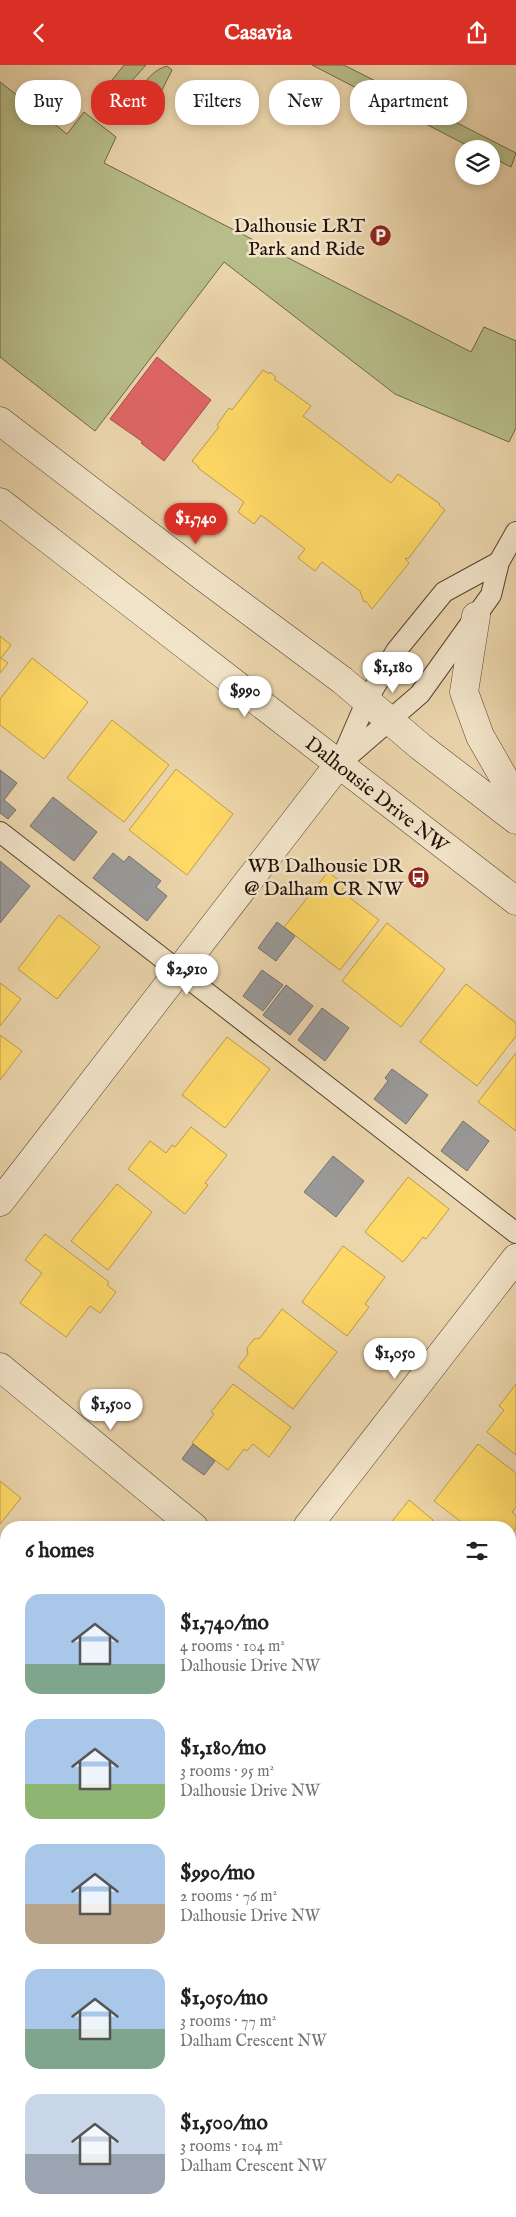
<!DOCTYPE html>
<html lang="en">
<head>
<meta charset="utf-8">
<style>
  body { margin:0; font-family:"IM FELL English",serif; background:#f6f6f6; color:#202124; height:100vh; display:flex; flex-direction:column; font-size:19px; white-space:nowrap }
  * { box-sizing:border-box; margin:0 }
  p { font-size:16px; color:#757577 }
  .icon { flex:none; width:28px; height:28px; fill:none; stroke:currentColor; stroke-width:2; stroke-linecap:round; stroke-linejoin:round }
  .map { position:relative; flex:1; overflow:hidden }
  .side { position:absolute; left:0px; top:1456px; width:516px; height:696px; display:flex; flex-direction:column; background:#fff; border-radius:20px 20px 0 0; box-shadow:0 2px 8px #0003 }
  .side>* { flex:none }
  .guide { position:absolute; left:15px; top:15px; width:486px; height:45px; display:flex; gap:10px }
  .tools { position:absolute; left:455px; top:75px; display:grid; gap:10px }
  .tools a { display:grid; place-items:center; width:45px; height:45px; border-radius:50%; background:#fff; box-shadow:0 2px 8px #0003; font-size:25px }
  .price { position:absolute; translate:-50% -42px; padding:0 11px; border-radius:18px; background:#fff; color:#222; font-size:16px; line-height:32px; filter:drop-shadow(0 1px 2px #0008) }
  .price::after { content:''; position:absolute; left:50%; top:30px; width:15px; height:11px; margin-left:-8px; background:inherit; clip-path:polygon(0 0,100% 0,50% 100%) }
  .price.active { background:#d93025; color:#fff }
  ul { padding:0; list-style:none }
  li { display:flex; align-items:center; gap:15px; height:125px; padding:0 25px }
  li span { display:grid; place-items:center; flex:none; width:140px; height:100px; border-radius:15px; color:#555 }
  li>.icon { margin-inline-start:auto }
  span .icon { width:60px; height:60px; fill:#fffc; stroke-width:1 }
  li b { font-size:21px }
  h2 { display:flex; justify-content:space-between; align-items:center; height:60px; padding:0 25px; font-size:21px }
  .tag { padding:0 18px; border-radius:20px; background:#fff; box-shadow:0 2px 8px #0003; font-size:18px; line-height:45px }
  .tag.active { background:#d93025; color:#fff }
  header { display:flex; justify-content:space-between; align-items:center; height:65px; padding:0 25px; background:#d93025; color:#fff; font-size:22px; font-weight:800 }
  .map>svg:first-child { display:block }
  .green { fill:#b7bd89; stroke:#6c6849 }
  .homes { fill:#ffd966; stroke:#bd9d4a }
  .shops { fill:#e06666; stroke:#a74d4a }
  .industry { fill:#999; stroke:#75706e }
  .lines { fill:none; stroke-linecap:round; stroke-linejoin:round }
  .service-casing { stroke:#544332; stroke-width:22 }
  .minor-casing { stroke:#544332; stroke-width:29 }
  .tertiary-casing { stroke:#544332; stroke-width:29 }
  .service { stroke:#f2e4c9; stroke-width:20 }
  .minor { stroke:#f2e4c9; stroke-width:28 }
  .tertiary { stroke:#f2e4c9; stroke-width:28 }
  .labels { text-anchor:middle; stroke-width:5; stroke-linejoin:round; paint-order:stroke }
  .poi-label { font-size:20px; fill:#221209; stroke:#f2e4c9; text-anchor:end }
  .street-label { font-size:20px; fill:#221209; stroke:#f2e4c9 }
</style>
</head>
<body>
<header><svg class="icon" aria-label="back" viewBox="0 0 24 24"><path d="M15 5l-7 7 7 7"/></svg>Casavia<svg class="icon" aria-label="share" viewBox="0 0 24 24"><path d="M12 15V3M7 8l5-5 5 5M5 13v7h14v-7"/></svg></header>
<div class="map">
<svg width="516" height="2152" viewBox="0 0 516 2152">
  <rect width="100%" height="100%" fill="#ebd5ac"/>
  <filter id="stains"><feTurbulence type="fractalNoise" baseFrequency=".004" numOctaves="4"/><feColorMatrix values="0 0 0 0 .2 0 0 0 0 .09 0 0 0 0 .02 0 0 0 .5 -.17"/></filter>
  <radialGradient id="worn" r=".72"><stop offset=".6" stop-color="#630" stop-opacity="0"/><stop offset="1" stop-color="#630" stop-opacity=".3"/></radialGradient>
  <path class="green" d="M124,0H146L129,19L119,23L113,18L112,15Z
    M312,0H344L516,88L511,102L491,92V84H474Z
    M167,1L172,5L152,45L148,44L138,37C138,22 152,5 167,1Z
    M0,17L67,69L84,47L116,72L104,98L471,287L484,262L516,276V363L509,377L395,329L224,197L95,366L0,292Z"/>
  <path class="homes" d="M263,305L269,309L270,307L276,312L274,314L311,341L303,351L332,373L391,418L398,409L440,439L439,440L445,445L408,494L406,493L405,494L409,498L372,544L366,536L364,537L360,526L322,497L315,506L298,493L305,484L261,450L254,459L238,447L244,437L198,403L199,402L192,396L219,362L217,360L229,343L232,345Z
    M0,571L11,580L1,593L8,598L0,608Z
    M32,593L88,637L44,694L0,660V634Z
    M112,655L169,700L124,757L67,713Z
    M176,704L233,749L187,810L129,765Z
    M328,807L345,820L341,826L379,855L340,905L284,862Z
    M59,850L100,882L57,934L18,904Z
    M387,858L445,904L401,962L342,916Z
    M0,918L21,934L0,961Z
    M466,919L516,958V971L477,1021L420,977Z
    M0,970L22,986L0,1015Z
    M227,972L270,1004L225,1063L182,1030Z
    M516,988V1066L478,1037Z
    M191,1062L227,1090L205,1118L208,1120L185,1149L128,1104L150,1076L166,1088L172,1080L175,1082Z
    M408,1112L449,1144L426,1174L423,1172L403,1197L365,1167Z
    M117,1119L152,1147L108,1205L71,1176Z
    M45,1169L109,1217L107,1220L116,1227L100,1248L90,1241L66,1272L20,1238L42,1208L25,1195Z
    M343,1181L385,1212L365,1239L369,1242L347,1271L302,1237Z
    M282,1244L337,1287L293,1344L238,1302L248,1289L247,1283L254,1274L260,1273Z
    M233,1319L291,1362L269,1392L253,1379L247,1386L244,1384L228,1405L192,1378L214,1349L211,1347Z
    M516,1319V1390L487,1367L504,1345L499,1341Z
    M478,1379L516,1408V1442L512,1447L516,1451V1463L510,1471V1462H468L434,1436Z
    M0,1416L21,1433L0,1459Z
    M409,1435L433,1455L432,1457L439,1462H394L390,1459Z
    M516,1672V1768L510,1764V1680Z
    M510,1775L516,1780V1803L510,1810Z
    M4,1980L6,1982V2048L0,2056V1985Z
    M515,2062L516,2145L513,2149L509,2146L510,2069Z
    M112,2146H199L195,2152H119Z
    M451,2146H472L479,2152H447Z"/>
  <path class="shops" d="M157,292L211,335L164,396L141,378L143,377L110,354Z"/>
  <path class="industry" d="M0,705L17,718L4,735L16,745L8,754L0,748Z
    M53,732L97,767L74,796L30,761Z
    M113,788L124,797L129,791L161,816L156,822L167,831L147,856L93,813Z
    M0,796L30,821L0,858Z
    M277,857L295,871L276,896L258,883Z
    M262,905L283,920L263,946L243,931Z
    M286,920L313,941L290,970L263,950Z
    M322,943L349,963L325,996L298,975Z
    M392,1004L428,1030L406,1059L374,1034L388,1016L385,1013Z
    M463,1056L489,1076L467,1106L441,1086Z
    M333,1091L364,1116L336,1152L304,1127Z
    M193,1379L215,1396L204,1410L182,1394Z
    M6,1702V1715L1,1712Z
    M0,2092L6,2097V2137L0,2144Z"/>
  <g class="lines">
    <defs>
      <path id="service" d="M341,695L367,635L396,586L444,527L499,497
        M339,699L420,629L491,530L499,497L516,467
        M0,767L516,1168"/>
      <path id="minor" d="M0,1137L339,699
        M0,1302L194,1462
        M307,1462L516,1193
        M0,1906L6,1905
        M510,1924L516,1916"/>
      <path id="tertiary" d="M0,356L202,511L342,615L421,682L516,755
        M0,437L516,836
        M476,551L464,627L480,671L516,734"/>
    </defs>
    <use href="#service" class="service-casing"/>
    <use href="#minor" class="minor-casing"/>
    <use href="#tertiary" class="tertiary-casing"/>
    <use href="#service" class="service"/>
    <use href="#minor" class="minor"/>
    <use href="#tertiary" class="tertiary"/>
  </g>
  <defs>
    <symbol id="parking-disc" viewBox="-11 -11 22 22"><circle r="9.5" fill="#8f2418" stroke="#f2e4c9"/><path d="M-3.5-5.5H1a3.5 3.5 0 0 1 0 7H-1V5.5H-3.5ZM-1-3.4V-.6H.8a1.4 1.4 0 0 0 0-2.8Z" fill="#fff"/></symbol>
    <symbol id="bus-disc" viewBox="-11 -11 22 22"><circle r="9.5" fill="#8f2418" stroke="#f2e4c9"/><path d="M-5-6H5V4H4V6H2V4H-2V6H-4V4H-5ZM-3.5-4V0h7V-4ZM-3.5 1.2v1.5H-2V1.2ZM2 1.2v1.5H3.5V1.2Z" fill="#fff"/></symbol>
  </defs>
  <g fill-rule="evenodd">
    <use href="#parking-disc" x="368" y="158" width="25" height="25"/>
    <use href="#bus-disc" x="406" y="800" width="25" height="25"/>
  </g>
  <g class="labels">
    <g class="poi-label">
      <text x="365" y="167">Dalhousie LRT<tspan x="365" dy="23">Park and Ride</tspan></text>
      <text x="403" y="807">WB Dalhousie DR<tspan x="403" dy="23">@ Dalham CR NW</tspan></text>
    </g>
    <g class="street-label">
      <text transform="translate(377 729) rotate(38)" y="7">Dalhousie Drive NW</text>
    </g>
  </g>
  <rect width="100%" height="100%" filter="url(#stains)"/>
  <rect width="100%" height="100%" fill="url(#worn)"/>
</svg>
<div class="tools">
<a><svg class="icon" aria-label="layers" viewBox="0 0 24 24"><path d="M12 4l9 5-9 5-9-5zM3 14l9 5 9-5"/></svg></a>
</div>
<b class="price active" style="left:196px;top:480px">$1,740</b>
<b class="price" style="left:393px;top:629px">$1,180</b>
<b class="price" style="left:245px;top:653px">$990</b>
<b class="price" style="left:187px;top:931px">$2,910</b>
<b class="price" style="left:395px;top:1315px">$1,050</b>
<b class="price" style="left:111px;top:1366px">$1,500</b>
<div class="guide">
<a class="tag">Buy</a>
<a class="tag active">Rent</a>
<a class="tag">Filters</a>
<a class="tag">New</a>
<a class="tag">Apartment</a>
</div>
<section class="side">
<h2>6 homes<svg class="icon" aria-label="filters" viewBox="0 0 24 24"><path d="M4 7h16M4 17h16"/><circle cx="9" cy="7" r="2"/><circle cx="15" cy="17" r="2"/></svg></h2>
<ul>
<li><span style="background:linear-gradient(#a9c7e8 70%,#7fa58c 0)"><svg class="icon" aria-label="home" viewBox="0 0 24 24"><path d="M3 11l9-7 9 7M6 9v11h12V9"/></svg></span><div><b>$1,740/mo</b><p>4 rooms · 104 m²</p><p>Dalhousie Drive NW</p></div></li>
<li><span style="background:linear-gradient(#a9c7e8 65%,#8fb573 0)"><svg class="icon" aria-label="home" viewBox="0 0 24 24"><path d="M3 11l9-7 9 7M6 9v11h12V9"/></svg></span><div><b>$1,180/mo</b><p>3 rooms · 95 m²</p><p>Dalhousie Drive NW</p></div></li>
<li><span style="background:linear-gradient(#a9c7e8 60%,#b9a48a 0)"><svg class="icon" aria-label="home" viewBox="0 0 24 24"><path d="M3 11l9-7 9 7M6 9v11h12V9"/></svg></span><div><b>$990/mo</b><p>2 rooms · 76 m²</p><p>Dalhousie Drive NW</p></div></li>
<li><span style="background:linear-gradient(#a9c7e8 60%,#7fa58c 0)"><svg class="icon" aria-label="home" viewBox="0 0 24 24"><path d="M3 11l9-7 9 7M6 9v11h12V9"/></svg></span><div><b>$1,050/mo</b><p>3 rooms · 77 m²</p><p>Dalham Crescent NW</p></div></li>
<li><span style="background:linear-gradient(#c9d6e8 60%,#9aa5b1 0)"><svg class="icon" aria-label="home" viewBox="0 0 24 24"><path d="M3 11l9-7 9 7M6 9v11h12V9"/></svg></span><div><b>$1,500/mo</b><p>3 rooms · 104 m²</p><p>Dalham Crescent NW</p></div></li>
</ul>
</section>
</div>
</body>
</html>
